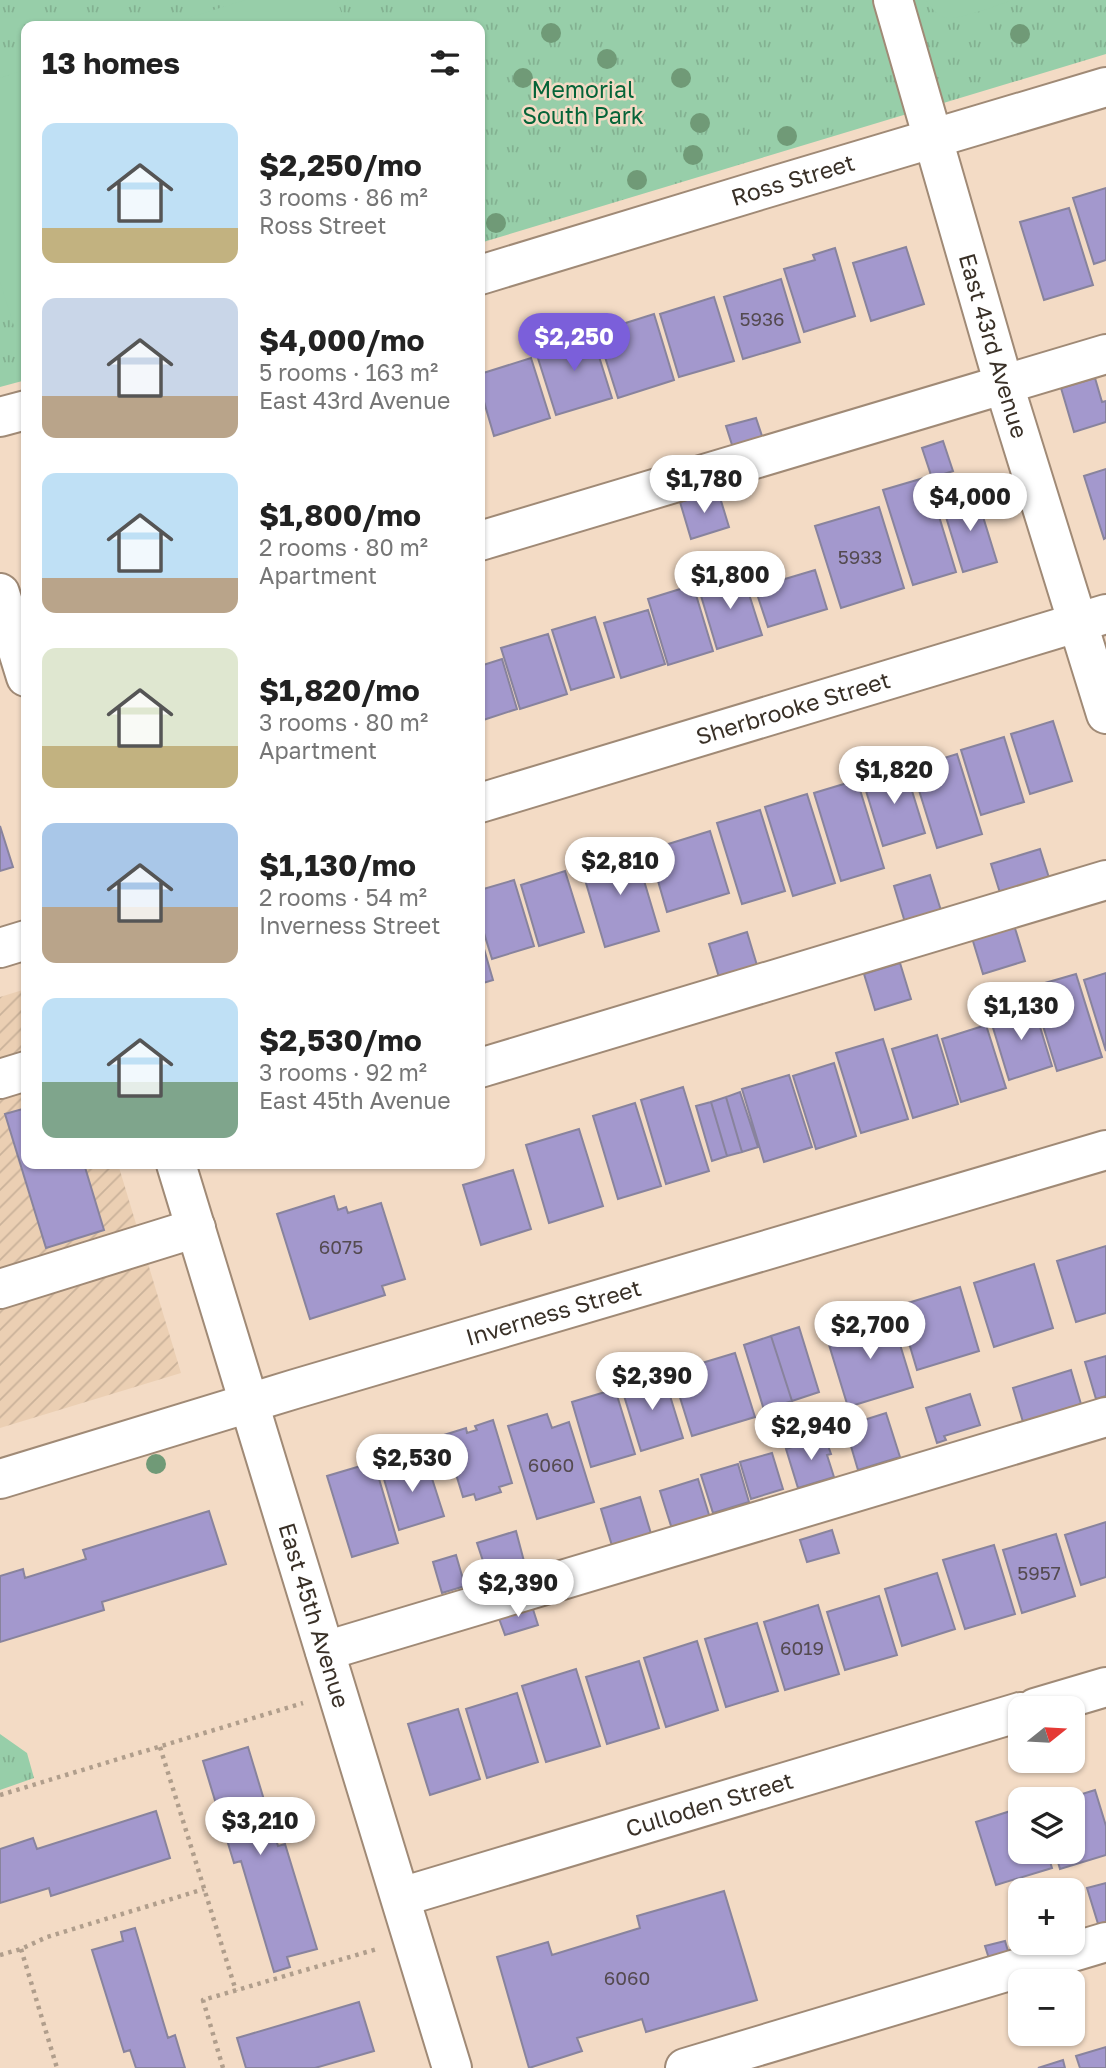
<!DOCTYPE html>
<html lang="en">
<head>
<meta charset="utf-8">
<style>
  body { margin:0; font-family:"Golos Text",sans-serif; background:#f6f6f6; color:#222; height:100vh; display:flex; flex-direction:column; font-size:26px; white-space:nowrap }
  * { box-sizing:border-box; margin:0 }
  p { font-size:23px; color:#767676 }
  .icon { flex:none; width:38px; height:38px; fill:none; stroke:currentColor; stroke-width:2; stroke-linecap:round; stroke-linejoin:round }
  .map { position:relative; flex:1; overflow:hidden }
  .panel { position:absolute; left:21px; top:21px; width:464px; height:1148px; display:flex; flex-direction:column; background:#fff; border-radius:14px; box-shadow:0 2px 5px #0004 }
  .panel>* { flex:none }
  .needle { width:46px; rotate:72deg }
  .tools { position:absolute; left:1008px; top:1696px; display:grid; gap:14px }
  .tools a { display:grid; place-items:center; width:77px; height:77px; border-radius:14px; background:#fff; box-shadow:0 2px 5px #0004; font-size:35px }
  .price { position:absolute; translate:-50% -60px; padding:0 16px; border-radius:24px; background:#fff; color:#222; font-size:23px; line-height:46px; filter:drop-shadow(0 2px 4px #0008) }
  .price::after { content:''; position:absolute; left:50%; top:42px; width:21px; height:16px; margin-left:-10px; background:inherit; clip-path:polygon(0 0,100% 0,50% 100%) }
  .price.selected { background:#7b5fda; color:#fff }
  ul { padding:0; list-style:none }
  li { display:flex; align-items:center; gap:21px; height:175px; padding:0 21px }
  li span { display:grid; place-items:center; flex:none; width:196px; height:140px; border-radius:14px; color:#555 }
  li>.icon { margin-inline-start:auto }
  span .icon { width:84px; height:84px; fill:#fffc; stroke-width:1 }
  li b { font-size:30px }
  h2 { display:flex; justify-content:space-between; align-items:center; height:84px; padding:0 21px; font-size:30px }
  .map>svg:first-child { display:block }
  .industrial { fill:url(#industrial-furrows) }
  .grass { fill:url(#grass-tufts) }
  .pitch { fill:#97cea9 }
  .building { fill:#a398cd; stroke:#88839d; stroke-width:2 }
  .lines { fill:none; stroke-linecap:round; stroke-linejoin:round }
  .minor-casing { stroke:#a08a76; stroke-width:42 }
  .path { stroke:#b09e8c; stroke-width:4.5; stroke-dasharray:3.5 5; stroke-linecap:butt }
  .minor { stroke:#fff; stroke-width:38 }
  .tree { fill:#709a77 }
  .labels { text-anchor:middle; stroke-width:5; stroke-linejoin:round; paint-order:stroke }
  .number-label { font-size:19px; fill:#544a50 }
  .park-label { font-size:23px; fill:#056438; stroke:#f3dbc5 }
  .street-label { font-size:23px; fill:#393027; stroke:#f3dbc5 }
</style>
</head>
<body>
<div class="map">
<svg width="1106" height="2068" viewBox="0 0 1106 2068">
  <defs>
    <pattern id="industrial-furrows" width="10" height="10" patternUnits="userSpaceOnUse" patternTransform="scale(1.75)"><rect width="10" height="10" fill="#ebcfb3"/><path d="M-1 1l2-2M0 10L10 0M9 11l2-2" fill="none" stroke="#cab29a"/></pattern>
    <pattern id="grass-tufts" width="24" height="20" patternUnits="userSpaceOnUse" patternTransform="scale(1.75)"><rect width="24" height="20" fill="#97cea9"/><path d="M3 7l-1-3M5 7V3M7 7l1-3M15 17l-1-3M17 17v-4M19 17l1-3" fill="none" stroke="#83b191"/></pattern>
  </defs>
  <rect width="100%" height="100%" fill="#f3dbc5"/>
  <path class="industrial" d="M26,989V1164H118L181,1373L0,1428V997Z"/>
  <path class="grass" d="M0,0H1106V54L480,243V26H26V380L0,387Z
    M0,1734L27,1753L34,1778L0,1790Z"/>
  <path class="pitch" d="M245,0H337L346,26H163Z
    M926,0H1013C998,5 962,19 947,18C937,17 931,7 926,0Z
    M26,69V323L14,326L0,282V78Z"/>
  <path class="building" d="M1106,188V260L1094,264L1073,198Z
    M1069,208L1093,285L1044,300L1020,222Z
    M906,247L924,304L871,321L853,263Z
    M835,248L855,316L804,332L784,269L815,260L813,255Z
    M781,279L800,342L743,359L724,297Z
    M714,297L734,361L679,377L660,314Z
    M654,314L674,380L618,398L597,332Z
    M591,331L612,398L556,415L535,349Z
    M531,358L550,418L494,436L480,388V374Z
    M1095,378L1102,402L1106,401V422L1074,432L1061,388Z
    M756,418L763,439L733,448L726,426Z
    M943,441L953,471L932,478L922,448Z
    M1106,469V538L1104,539L1084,476Z
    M927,477L956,572L913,585L883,490Z
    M718,491L729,527L691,539L680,502Z
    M976,494L997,562L963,572L942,504Z
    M879,507L904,588L841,608L815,526Z
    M815,570L827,609L768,627L755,588Z
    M742,572L762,635L717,649L698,586Z
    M693,585L713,651L668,665L648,599Z
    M648,610L665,664L621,678L604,623Z
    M595,617L614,677L571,690L552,630Z
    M548,634L567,694L520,709L501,648Z
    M502,659L517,709L480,721V666Z
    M1053,721L1072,781L1030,794L1011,734Z
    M1004,737L1024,802L981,815L961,750Z
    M957,754L982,834L937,848L912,768Z
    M904,765L925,833L883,846L862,778Z
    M857,780L884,868L841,881L814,793Z
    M807,794L835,883L793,896L765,807Z
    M760,810L785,891L742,904L717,823Z
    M0,826L13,867L0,871Z
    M710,831L729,893L667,912L649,850Z
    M634,847L659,931L605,947L580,863Z
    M1040,849L1050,881L1001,896L991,864Z
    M565,871L584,932L539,946L521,885Z
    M930,875L943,917L907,929L894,886Z
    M514,880L534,946L492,959L480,920V890Z
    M1014,925L1025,961L983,974L972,938Z
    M747,932L759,972L721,984L709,944Z
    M480,935L493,980L480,984Z
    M900,963L911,999L875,1010L864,974Z
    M1106,973V1051L1084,980Z
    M1076,974L1102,1057L1057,1071L1031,987Z
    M1033,1004L1052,1066L1009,1080L990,1018Z
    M986,1025L1006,1088L961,1102L942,1039Z
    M937,1035L958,1104L913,1118L892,1049Z
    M883,1039L908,1119L861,1133L836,1053Z
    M834,1063L856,1136L816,1149L793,1076Z
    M789,1075L812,1147L764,1162L742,1089Z
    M683,1087L709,1171L666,1184L641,1100Z
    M740,1092L758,1147L742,1152L726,1097Z
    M726,1097L742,1152L727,1156L711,1102Z
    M711,1102L727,1156L712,1161L696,1106Z
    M635,1103L661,1186L618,1199L593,1116Z
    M26,1108V1164H84L104,1230L46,1248L5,1114Z
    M579,1129L603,1206L549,1223L526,1145Z
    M513,1170L531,1229L481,1245L463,1185Z
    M334,1196L338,1210L346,1207L348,1213L381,1203L405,1279L382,1286L385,1295L310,1319L277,1214Z
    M1106,1246V1313L1076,1322L1057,1261Z
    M1034,1264L1053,1328L994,1347L974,1283Z
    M960,1287L979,1351L917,1370L898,1306Z
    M891,1315L913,1387L848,1407L826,1335Z
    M799,1327L819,1392L792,1401L771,1336Z
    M771,1336L792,1401L764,1410L744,1345Z
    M735,1353L755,1417L692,1436L672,1372Z
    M1106,1356V1396L1096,1399L1085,1362Z
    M1071,1370L1081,1404L1023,1422L1013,1388Z
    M663,1373L683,1438L641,1451L621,1386Z
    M615,1389L635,1454L591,1467L572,1402Z
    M970,1394L980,1425L944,1436L946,1440L937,1443L926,1408Z
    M886,1413L900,1457L858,1470L845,1426Z
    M547,1414L552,1428L569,1422L594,1502L537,1519L508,1426Z
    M493,1420L512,1483L499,1487L501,1492L476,1500L474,1494L463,1497L444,1435L466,1428L467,1433L477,1430L475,1426Z
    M825,1437L831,1454L827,1455L834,1477L798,1488L786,1449Z
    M772,1453L783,1489L751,1499L740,1462Z
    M418,1458L420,1465L427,1463L444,1516L399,1530L381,1469Z
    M374,1462L398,1543L352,1557L327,1476Z
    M738,1464L749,1502L713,1513L701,1475Z
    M698,1479L710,1518L672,1529L660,1491Z
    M640,1497L652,1537L613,1549L601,1509Z
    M209,1511L226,1564L102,1602L104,1610L0,1642V1576L23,1569L25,1578L86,1559L83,1550Z
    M1106,1522V1577L1081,1585L1065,1535Z
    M832,1530L839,1553L807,1562L800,1540Z
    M516,1531L525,1565L488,1576L477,1543Z
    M1056,1534L1075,1596L1022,1613L1003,1550Z
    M994,1545L1015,1614L965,1629L943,1560Z
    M456,1555L465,1586L442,1593L433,1562Z
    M937,1573L955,1629L902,1646L885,1589Z
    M879,1596L897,1655L845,1670L827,1612Z
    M531,1603L538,1625L505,1635L497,1613Z
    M818,1605L839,1674L785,1690L764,1622Z
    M757,1623L778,1691L726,1707L705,1639Z
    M697,1641L718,1710L666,1727L644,1658Z
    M639,1661L659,1728L607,1744L586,1677Z
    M576,1669L600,1746L546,1762L522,1686Z
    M517,1693L538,1762L487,1778L466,1709Z
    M458,1709L480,1779L430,1795L408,1724Z
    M248,1747L278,1846L285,1844L317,1949L287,1957L290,1967L274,1972L241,1861L234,1863L203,1761Z
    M1095,1790L1106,1826V1855L1060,1869L1055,1852H1073V1799H1066Z
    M1020,1808V1852H1047L1052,1868L996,1885L976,1822Z
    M156,1811L170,1858L51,1896L49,1888L0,1903V1849L33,1838L37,1849Z
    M1106,1883V1925L1099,1927L1087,1888Z
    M724,1891L757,2000L646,2032L642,2019L577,2038L582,2051L529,2068L497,1957L548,1942L552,1955L640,1928L637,1916Z
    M135,1928L168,2038L175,2035L185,2068H136L130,2050L124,2052L92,1950L123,1941L121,1932Z
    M1005,1941L1010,1958L991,1965L985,1946Z
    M359,2002L374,2051L315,2068H246L237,2038Z
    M1106,2047V2068H1080L1076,2056Z
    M1063,2060L1065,2068H1038Z"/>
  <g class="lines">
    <defs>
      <g id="minor">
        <path id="s1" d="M893,0L1004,385L1106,714"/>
        <path id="s2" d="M480,275L760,190L1106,87"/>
        <path d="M0,417L26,410"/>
        <path d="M480,541L1106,354"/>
        <path d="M0,593L26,677"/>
        <path id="s3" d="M480,803L1106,614"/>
        <path d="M0,948L26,940"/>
        <path d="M480,1068L1106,880"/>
        <path d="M0,1079L26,1071"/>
        <path id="s4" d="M176,1164L452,2068"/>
        <path d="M0,1289L196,1228"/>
        <path id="s5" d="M0,1479L295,1389L1106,1150"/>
        <path d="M325,1651L1106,1417"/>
        <path d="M1035,1708L1106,1687"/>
        <path id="s6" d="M401,1897L1020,1712"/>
        <path d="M685,2068L1106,1942"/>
      </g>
    </defs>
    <use href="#minor" class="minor-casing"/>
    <path class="path" d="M160,1747L236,1991
      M0,1795L303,1703
      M21,1949L57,2068
      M0,1955L21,1949L47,1937L204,1889
      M223,2068L203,2000L377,1949"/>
    <use href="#minor" class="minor"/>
  </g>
  <g class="tree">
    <circle cx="551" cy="33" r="10"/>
    <circle cx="1020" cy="34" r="10"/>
    <circle cx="607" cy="59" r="10"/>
    <circle cx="523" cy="78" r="10"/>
    <circle cx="681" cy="78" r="10"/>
    <circle cx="700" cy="123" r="10"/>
    <circle cx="787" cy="136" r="10"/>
    <circle cx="693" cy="155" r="10"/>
    <circle cx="637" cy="180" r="10"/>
    <circle cx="496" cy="223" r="10"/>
    <circle cx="156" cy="1464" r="10"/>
  </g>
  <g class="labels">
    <g class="number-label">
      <text x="762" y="326">5936</text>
      <text x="860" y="564">5933</text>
      <text x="341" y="1254">6075</text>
      <text x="551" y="1472">6060</text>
      <text x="1039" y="1580">5957</text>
      <text x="802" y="1655">6019</text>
      <text x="627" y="1985">6060</text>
    </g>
    <g class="park-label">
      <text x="583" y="98">Memorial<tspan x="583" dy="26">South Park</tspan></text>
    </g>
    <g class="street-label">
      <text dy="8" stroke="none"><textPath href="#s2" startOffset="327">Ross Street</textPath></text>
      <text dy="8" stroke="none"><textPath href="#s1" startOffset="360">East 43rd Avenue</textPath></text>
      <text dy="8" stroke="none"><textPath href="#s3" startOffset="327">Sherbrooke Street</textPath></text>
      <text dy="8" stroke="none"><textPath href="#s5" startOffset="578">Inverness Street</textPath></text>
      <text dy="8" stroke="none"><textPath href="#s4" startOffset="472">East 45th Avenue</textPath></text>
      <text dy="8" stroke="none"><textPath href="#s6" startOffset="322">Culloden Street</textPath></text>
    </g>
  </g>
</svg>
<div class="tools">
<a><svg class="needle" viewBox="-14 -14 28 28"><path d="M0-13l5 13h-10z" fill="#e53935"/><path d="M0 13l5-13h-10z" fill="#767676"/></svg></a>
<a><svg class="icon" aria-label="layers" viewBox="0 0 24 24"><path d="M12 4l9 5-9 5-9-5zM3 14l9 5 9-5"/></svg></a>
<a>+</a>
<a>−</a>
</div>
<b class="price selected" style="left:574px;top:373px">$2,250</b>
<b class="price" style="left:704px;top:515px">$1,780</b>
<b class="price" style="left:970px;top:533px">$4,000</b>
<b class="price" style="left:730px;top:611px">$1,800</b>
<b class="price" style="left:894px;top:806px">$1,820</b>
<b class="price" style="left:620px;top:897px">$2,810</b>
<b class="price" style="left:1021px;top:1042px">$1,130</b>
<b class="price" style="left:870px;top:1361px">$2,700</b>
<b class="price" style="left:652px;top:1412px">$2,390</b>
<b class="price" style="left:811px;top:1462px">$2,940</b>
<b class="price" style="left:412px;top:1494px">$2,530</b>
<b class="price" style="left:518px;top:1619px">$2,390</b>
<b class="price" style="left:260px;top:1857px">$3,210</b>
<section class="panel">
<h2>13 homes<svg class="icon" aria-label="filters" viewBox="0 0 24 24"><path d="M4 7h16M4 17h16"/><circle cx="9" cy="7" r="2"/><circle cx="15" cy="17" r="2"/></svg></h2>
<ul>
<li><span style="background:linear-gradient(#bfe0f5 75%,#c2b280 0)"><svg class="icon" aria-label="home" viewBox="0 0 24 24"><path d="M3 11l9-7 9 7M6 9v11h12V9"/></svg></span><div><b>$2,250/mo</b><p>3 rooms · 86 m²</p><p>Ross Street</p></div></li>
<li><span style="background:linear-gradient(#c9d6e8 70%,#b9a48a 0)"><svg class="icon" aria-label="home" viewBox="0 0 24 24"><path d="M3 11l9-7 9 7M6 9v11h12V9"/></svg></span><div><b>$4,000/mo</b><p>5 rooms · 163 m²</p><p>East 43rd Avenue</p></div></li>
<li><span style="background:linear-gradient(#bfe0f5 75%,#b9a48a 0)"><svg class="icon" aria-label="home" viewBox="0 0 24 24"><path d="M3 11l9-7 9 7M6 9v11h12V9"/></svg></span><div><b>$1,800/mo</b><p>2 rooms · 80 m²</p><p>Apartment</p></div></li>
<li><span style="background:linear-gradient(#dfe7d0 70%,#c2b280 0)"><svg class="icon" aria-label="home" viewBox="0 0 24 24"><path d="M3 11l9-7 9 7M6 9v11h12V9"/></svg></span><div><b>$1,820/mo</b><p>3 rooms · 80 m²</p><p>Apartment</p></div></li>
<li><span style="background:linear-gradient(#a9c7e8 60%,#b9a48a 0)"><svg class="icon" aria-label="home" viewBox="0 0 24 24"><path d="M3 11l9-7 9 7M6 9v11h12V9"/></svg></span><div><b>$1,130/mo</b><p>2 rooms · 54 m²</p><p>Inverness Street</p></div></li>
<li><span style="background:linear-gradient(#bfe0f5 60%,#7fa58c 0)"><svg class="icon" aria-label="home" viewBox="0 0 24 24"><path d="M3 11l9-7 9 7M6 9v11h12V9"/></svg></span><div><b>$2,530/mo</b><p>3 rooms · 92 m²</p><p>East 45th Avenue</p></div></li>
</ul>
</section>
</div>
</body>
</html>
